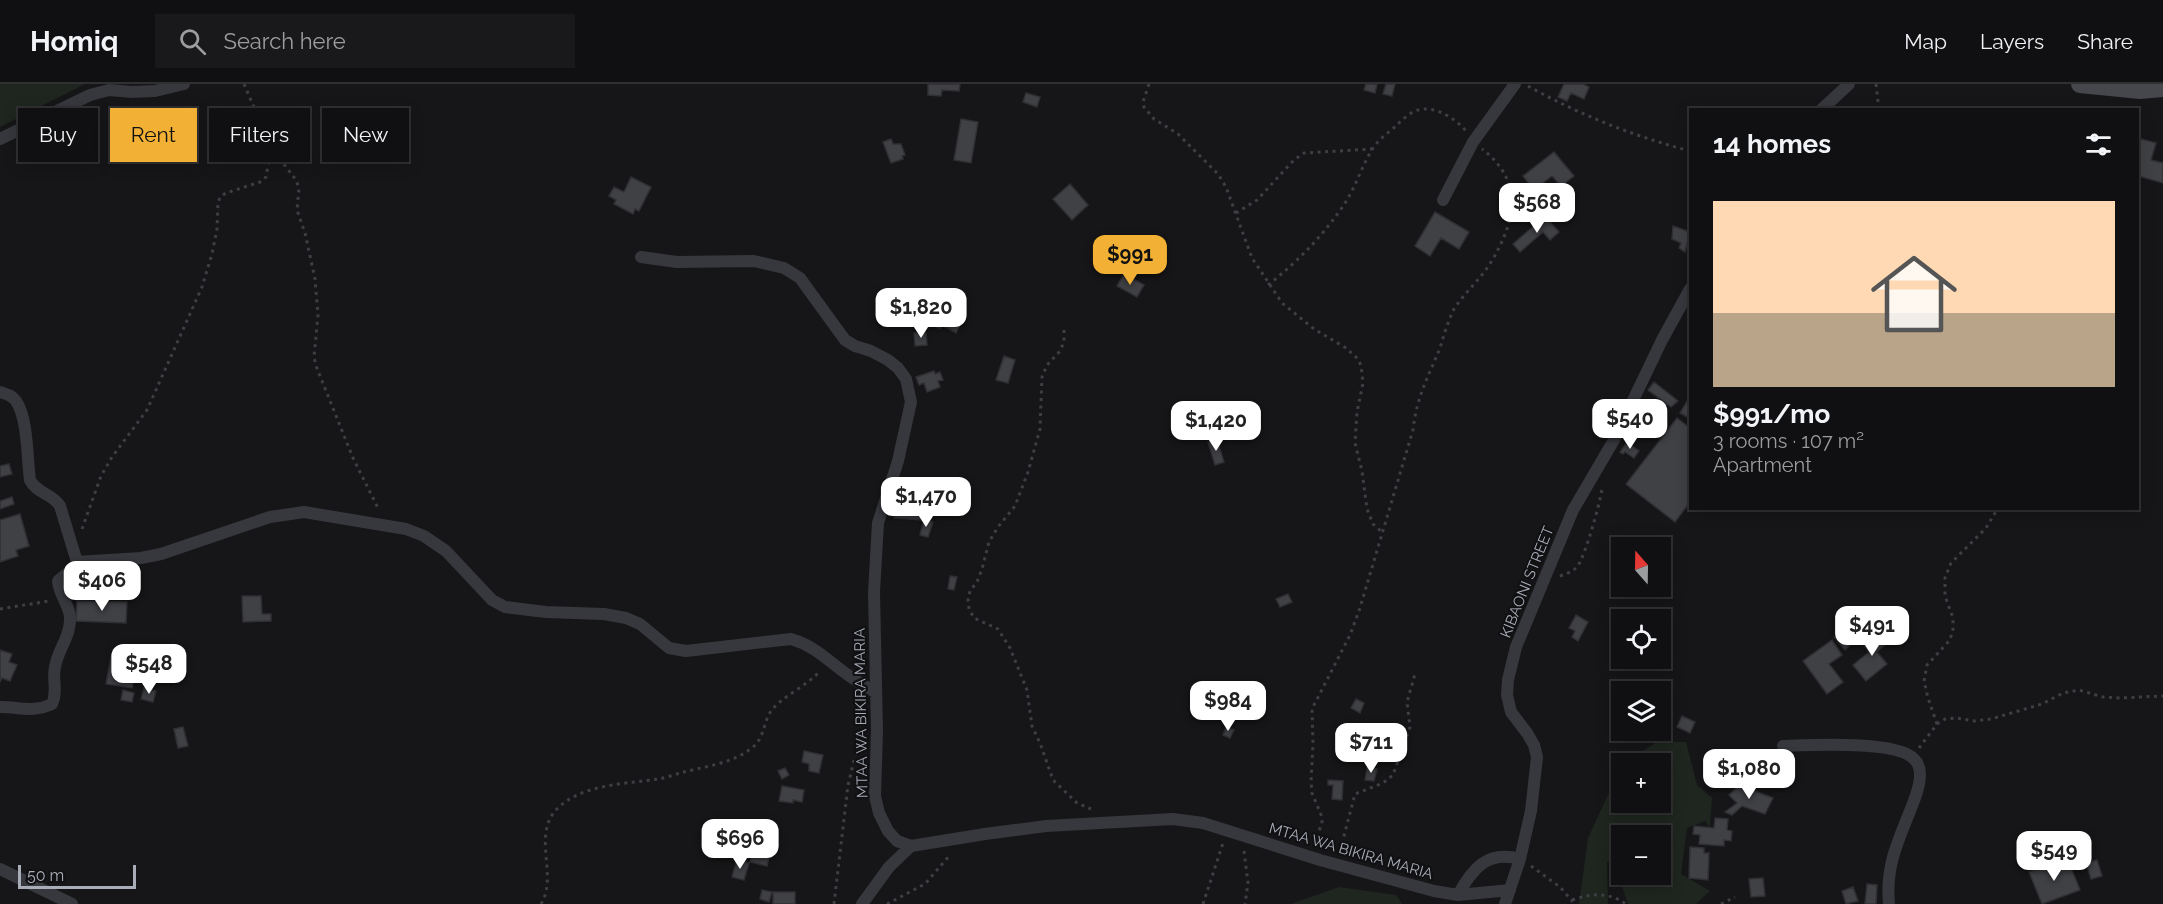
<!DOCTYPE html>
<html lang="en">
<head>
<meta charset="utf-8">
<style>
  body { margin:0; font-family:Raleway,sans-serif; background:#19191b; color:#f1f3f6; height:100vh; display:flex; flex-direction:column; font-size:22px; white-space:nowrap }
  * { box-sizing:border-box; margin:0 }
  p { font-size:20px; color:#9c9d9f }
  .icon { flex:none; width:33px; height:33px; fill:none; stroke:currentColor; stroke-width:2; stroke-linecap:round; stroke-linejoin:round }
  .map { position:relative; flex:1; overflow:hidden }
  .panel { position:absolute; left:1689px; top:24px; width:450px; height:402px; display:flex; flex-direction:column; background:#101012; border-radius:0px; box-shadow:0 3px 15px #0003,0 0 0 2px #303032 }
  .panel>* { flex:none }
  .guide { position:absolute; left:18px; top:24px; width:570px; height:54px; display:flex; gap:12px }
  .needle { width:39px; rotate:340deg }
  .controls { position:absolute; left:1611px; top:453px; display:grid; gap:12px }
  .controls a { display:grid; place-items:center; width:60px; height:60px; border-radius:0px; background:#101012; box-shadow:0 3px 15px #0003,0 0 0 2px #303032; font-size:30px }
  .scale { position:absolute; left:18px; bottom:15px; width:118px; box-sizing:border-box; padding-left:6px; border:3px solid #a8adb8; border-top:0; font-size:16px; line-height:21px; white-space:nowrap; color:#a8adb8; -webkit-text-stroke:4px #111113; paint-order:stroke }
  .price { position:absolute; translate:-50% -51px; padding:0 14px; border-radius:12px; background:#fff; color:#222; font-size:20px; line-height:39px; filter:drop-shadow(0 2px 3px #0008) }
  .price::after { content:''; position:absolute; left:50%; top:36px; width:18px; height:14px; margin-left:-9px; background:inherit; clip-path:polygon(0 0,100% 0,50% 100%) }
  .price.active { background:#f2b134; color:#111 }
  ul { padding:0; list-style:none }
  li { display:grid; align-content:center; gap:12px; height:318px; padding:0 24px }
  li+li { border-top:2px solid #303032 }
  li span { display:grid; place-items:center; height:186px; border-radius:0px; color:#555 }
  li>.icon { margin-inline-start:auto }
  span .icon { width:108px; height:108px; fill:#fffc; stroke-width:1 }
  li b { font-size:26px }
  h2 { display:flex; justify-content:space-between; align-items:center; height:72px; padding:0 24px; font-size:26px }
  .tag { padding:0 21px; border-radius:0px; background:#101012; box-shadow:0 3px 15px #0003,0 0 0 2px #303032; font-size:21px; line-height:54px }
  .tag.active { background:#f2b134; color:#111 }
  header { display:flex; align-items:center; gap:36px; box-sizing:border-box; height:84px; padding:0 30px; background:#101012; border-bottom:2px solid #303032 }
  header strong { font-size:28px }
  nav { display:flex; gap:33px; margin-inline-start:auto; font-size:21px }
  .search { width:420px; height:54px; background:#19191b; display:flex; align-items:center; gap:15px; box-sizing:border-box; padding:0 21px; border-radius:0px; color:#9c9d9f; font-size:22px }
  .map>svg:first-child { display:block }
  .green { fill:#1e261f; fill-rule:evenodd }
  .building { fill:#404145; stroke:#303034; stroke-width:1.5 }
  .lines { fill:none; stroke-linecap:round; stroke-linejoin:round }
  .path { stroke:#3d3f44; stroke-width:3; stroke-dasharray:3 4.5; stroke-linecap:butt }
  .minor { stroke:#37383d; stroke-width:12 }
  .secondary { stroke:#45474d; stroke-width:18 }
  .labels { text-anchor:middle; stroke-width:4.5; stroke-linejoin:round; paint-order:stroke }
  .street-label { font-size:15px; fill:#a8adb8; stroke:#111113 }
</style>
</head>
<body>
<header>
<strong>Homiq</strong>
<div class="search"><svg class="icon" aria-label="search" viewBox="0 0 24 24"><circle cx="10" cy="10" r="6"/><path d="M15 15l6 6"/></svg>Search here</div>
<nav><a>Map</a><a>Layers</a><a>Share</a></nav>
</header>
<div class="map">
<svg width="2163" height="820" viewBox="0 0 2163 820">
  <rect width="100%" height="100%" fill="#161618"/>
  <path class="green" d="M0,0H85L0,43Z
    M1657,658H1686L1697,701L1712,714L1710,744L1705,737L1687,744L1681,790L1710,807L1696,820H1628L1621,799L1618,776L1607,778L1608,820H1579L1588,754L1612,702L1618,682L1621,680L1622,718H1660V680L1623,679ZM1622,752H1660V790H1622Z
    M1339,803L1396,811L1402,820H1291Z"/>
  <path class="building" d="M928,0H960L959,7L942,6L941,12L928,11Z
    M1366,0H1377L1375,9L1364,6Z
    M1386,0H1395L1392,12L1383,10Z
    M1564,0H1583L1589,3L1584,15L1571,9L1567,17L1558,13Z
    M1026,9L1040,13L1037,23L1023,18Z
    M961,35L978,38L971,79L954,76Z
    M891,55L893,60H901L905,71L902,72L903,75L891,79L883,58Z
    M2141,55L2156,59L2151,76L2163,79V99L2138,92V65Z
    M1554,68L1574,92L1561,102L1552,92L1534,106L1523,92Z
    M631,93L651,103L639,127L635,125L633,130L614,120L616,116L609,112L614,103L624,108Z
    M1070,100L1088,121L1072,136L1053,115Z
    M1435,128L1469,148L1459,165L1441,154L1430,172L1415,162Z
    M1545,132L1559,148L1550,156L1543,148L1520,168L1513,160Z
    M1673,142L1690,148L1685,168L1679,164L1681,159L1672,155Z
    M1124,190L1144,201L1137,213L1117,202Z
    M941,229L961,239L956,249L942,241L940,245L935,242Z
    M926,248L927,261L915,262L914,249Z
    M1004,272L1015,276L1008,299L996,296Z
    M934,287L935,290L940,288L943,296L938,297L940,303L927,308L924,299L919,301L916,293Z
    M1654,298L1678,317L1671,323L1648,306Z
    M1689,314L1690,315L1689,334L1680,329Z
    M1677,334L1690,344V418L1675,438L1626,400Z
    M1217,355L1224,378L1215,381L1208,358Z
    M1627,358L1639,367L1634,374L1625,368L1623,370L1620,368Z
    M9,380L12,390L0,393V382Z
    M12,413L14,420L0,425V417Z
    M895,422L922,424L921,436L894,434Z
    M20,430L29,462L16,466L18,472L0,478V436Z
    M924,435L933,438L928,453L920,451Z
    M950,492L957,493L954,506L948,505Z
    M1288,510L1292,518L1280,523L1276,515Z
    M242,512H261L262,530H271V537L243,538Z
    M77,517L127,518L126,539L76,537Z
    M1862,528L1873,541L1845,566L1834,553Z
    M1576,531L1588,538L1578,557L1572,553L1575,547L1569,544Z
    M1878,546L1888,558L1877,568L1887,580L1866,597L1853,581L1869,568L1862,559Z
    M1832,556L1842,571L1829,580L1843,598L1827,610L1803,577Z
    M129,562L153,566L148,598L134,596L132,604L106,600L111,573L126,576Z
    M0,566L12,570L9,578L17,581L10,597L2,594L0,598Z
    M144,604L156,607L153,618L141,615Z
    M123,606L134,609L132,618L121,616Z
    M1356,615L1364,619L1360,629L1351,624Z
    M1682,632L1695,638L1690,649L1677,643Z
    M183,643L188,662L178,664L174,645Z
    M1226,643L1234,646L1230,654L1223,651Z
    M804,667L823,671L819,689L809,687V680L802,678Z
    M785,684L789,691L782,695L778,687Z
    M1367,684L1377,685L1374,697L1365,696Z
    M1328,696L1343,697L1342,716L1332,715L1333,701H1328Z
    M1739,701L1773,714L1765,730L1742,722L1732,731L1725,728L1737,719L1729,711Z
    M782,702L804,706L802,718L793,716V719L779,717Z
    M1715,734L1728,735L1727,746L1732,747L1731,757L1724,756V762L1699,760L1700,751L1693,750L1694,742L1714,744Z
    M755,760L771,764L767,782L750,778Z
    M1690,763L1704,764V769H1709L1708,796L1689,794Z
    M737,775L749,779L744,796L732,793Z
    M2097,776L2102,792L2091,795L2086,779Z
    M2057,777L2059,785L2070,781L2080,806L2042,820L2029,788Z
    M1763,794L1765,812L1751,813L1749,795Z
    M1867,800L1877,801L1876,820H1865Z
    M1853,803L1858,817L1846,820L1842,807Z
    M762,806L772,808L769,818L760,815Z
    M773,808H795V820H773Z"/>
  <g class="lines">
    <path class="path" d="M244,0L271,63L296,96L299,104L297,126L305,149L315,195L318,231L314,273L316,282L353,374L379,426
      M1149,0L1143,18L1144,23L1154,35L1178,50L1218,90L1226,103L1252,174L1282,219L1314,245L1346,264L1356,273L1361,281L1363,299L1357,328L1355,359L1362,387L1367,425L1373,440L1382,448
      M1876,0L1879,26
      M1528,2C1580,31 1633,52 1690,67
      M1236,129L1257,116L1294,76L1304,69L1372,65
      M1268,201C1298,177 1319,156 1341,125C1355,106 1361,83 1373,64C1379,55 1388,49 1396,42C1402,36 1410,28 1418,26C1435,21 1456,35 1466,47
      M1064,246V258L1060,267L1047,281L1042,293L1040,345L1028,388L1015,422L998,443L989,458L982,485L977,498L970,507L968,516L969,525L974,534L998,545L1010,564L1027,606L1032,642L1040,659L1053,696L1077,719L1091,725
      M82,445L101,392L112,373L147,326L202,203L212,170L217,145L218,119L220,113L226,109L260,98L266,93L271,65
      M1560,492C1566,490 1572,488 1577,483C1585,473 1600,419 1602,405
      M0,525L49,517
      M1937,640L1928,614L1924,597L1927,581L1950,556L1953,545V534L1945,512V494L1951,479L1986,444L1998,424
      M1919,664L1937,640L1945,635L1956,634L1975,637L1991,635L2042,620L2063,609L2079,606L2103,613L2119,614L2163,612
      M1316,760L1315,755L1322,740V733L1312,709L1311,698L1313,660L1312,625L1350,551L1359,527L1413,346C1417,311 1428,294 1440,264C1444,251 1448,237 1454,225C1465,208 1481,195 1491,178C1516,137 1524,97 1482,65
      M1244,767L1248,799L1245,820
      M1340,767L1355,710L1383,699L1393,691L1410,643L1407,618L1415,590
      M1531,782L1560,803L1575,820
      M1572,816C1593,809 1608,808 1626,820
      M541,820C558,793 533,753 555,727C579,700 625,700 658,695C665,694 673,691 680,689C702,683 730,680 749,666C765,656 762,641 771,627C781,613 807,602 820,587
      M834,820L848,701L862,644
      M887,820L925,800L950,771
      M1203,820L1223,759
      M1721,820L1735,813"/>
    <path class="minor" d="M1821,26L1849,0
      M0,55L90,11L109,6L132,8L155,7L184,0
      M1443,116L1473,58L1515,0
      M641,173L677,178L754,177L784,184L800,194L845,256L855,262L871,267L888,276L898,284L906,295L911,318L898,377L878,439L874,508L877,647L875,712L879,729L888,747L897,757L911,762L985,750L1046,742L1173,735L1203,739L1320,776L1434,807L1458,811L1510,806
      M0,308C6,310 12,311 16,317C28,334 27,375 30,396C37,410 52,409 60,422L77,478L75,483L58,497C59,511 69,520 70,533C71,552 58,565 55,583C52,595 58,607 52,620C34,629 19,623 0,623
      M77,478L141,474L161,470L270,433L304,428L406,445L424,452L446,467L492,516L505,523L546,528L604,530L626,534L640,540L669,564L686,567L791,555C816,562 830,579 851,593C859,599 867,603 875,608
      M1783,662C1809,661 1897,656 1914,675C1924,684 1919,703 1915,714C1901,752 1885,778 1889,820
      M0,785L72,820
      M1458,811C1472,785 1487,766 1520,775
      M862,820L889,783L911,762
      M1505,820L1520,775L1531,727L1537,673L1534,661L1527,649L1511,628L1507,611L1508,596L1516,563L1573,426L1614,356L1662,256L1690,205"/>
    <path class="secondary" d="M2080,0L2140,6L2163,4"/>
  </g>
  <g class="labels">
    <g class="street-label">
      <text transform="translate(1527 498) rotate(-68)" y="5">KIBAONI STREET</text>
      <text transform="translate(861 629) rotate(-91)" y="5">MTAA WA BIKIRA MARIA</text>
      <text transform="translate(1351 767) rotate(16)" y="5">MTAA WA BIKIRA MARIA</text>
    </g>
  </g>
</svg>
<div class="controls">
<a><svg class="needle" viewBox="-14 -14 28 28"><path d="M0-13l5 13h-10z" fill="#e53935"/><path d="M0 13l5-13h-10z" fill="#9c9d9f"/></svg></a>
<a><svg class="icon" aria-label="locate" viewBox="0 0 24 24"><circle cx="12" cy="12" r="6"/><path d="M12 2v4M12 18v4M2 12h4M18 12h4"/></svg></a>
<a><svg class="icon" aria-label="layers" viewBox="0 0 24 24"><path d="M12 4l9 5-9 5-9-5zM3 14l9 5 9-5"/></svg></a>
<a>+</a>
<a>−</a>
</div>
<div class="scale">50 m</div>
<b class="price" style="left:1537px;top:150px">$568</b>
<b class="price active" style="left:1130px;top:202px">$991</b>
<b class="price" style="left:921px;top:255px">$1,820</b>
<b class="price" style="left:1630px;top:366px">$540</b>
<b class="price" style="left:1216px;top:368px">$1,420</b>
<b class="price" style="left:926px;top:444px">$1,470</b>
<b class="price" style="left:102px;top:528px">$406</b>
<b class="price" style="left:1872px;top:573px">$491</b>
<b class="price" style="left:149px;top:611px">$548</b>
<b class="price" style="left:1228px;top:648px">$984</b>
<b class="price" style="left:1371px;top:690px">$711</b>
<b class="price" style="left:1749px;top:716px">$1,080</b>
<b class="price" style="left:740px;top:786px">$696</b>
<b class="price" style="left:2054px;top:798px">$549</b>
<div class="guide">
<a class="tag">Buy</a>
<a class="tag active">Rent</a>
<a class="tag">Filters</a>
<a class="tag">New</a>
</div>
<section class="panel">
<h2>14 homes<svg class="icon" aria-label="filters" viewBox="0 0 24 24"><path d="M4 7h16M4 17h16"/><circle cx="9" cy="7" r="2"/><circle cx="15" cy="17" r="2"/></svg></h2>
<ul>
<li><span style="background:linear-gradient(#ffd9b3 60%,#b9a48a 0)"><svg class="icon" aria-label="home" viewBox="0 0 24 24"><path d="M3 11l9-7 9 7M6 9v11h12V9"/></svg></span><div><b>$991/mo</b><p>3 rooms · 107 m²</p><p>Apartment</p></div></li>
</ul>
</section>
</div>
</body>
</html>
